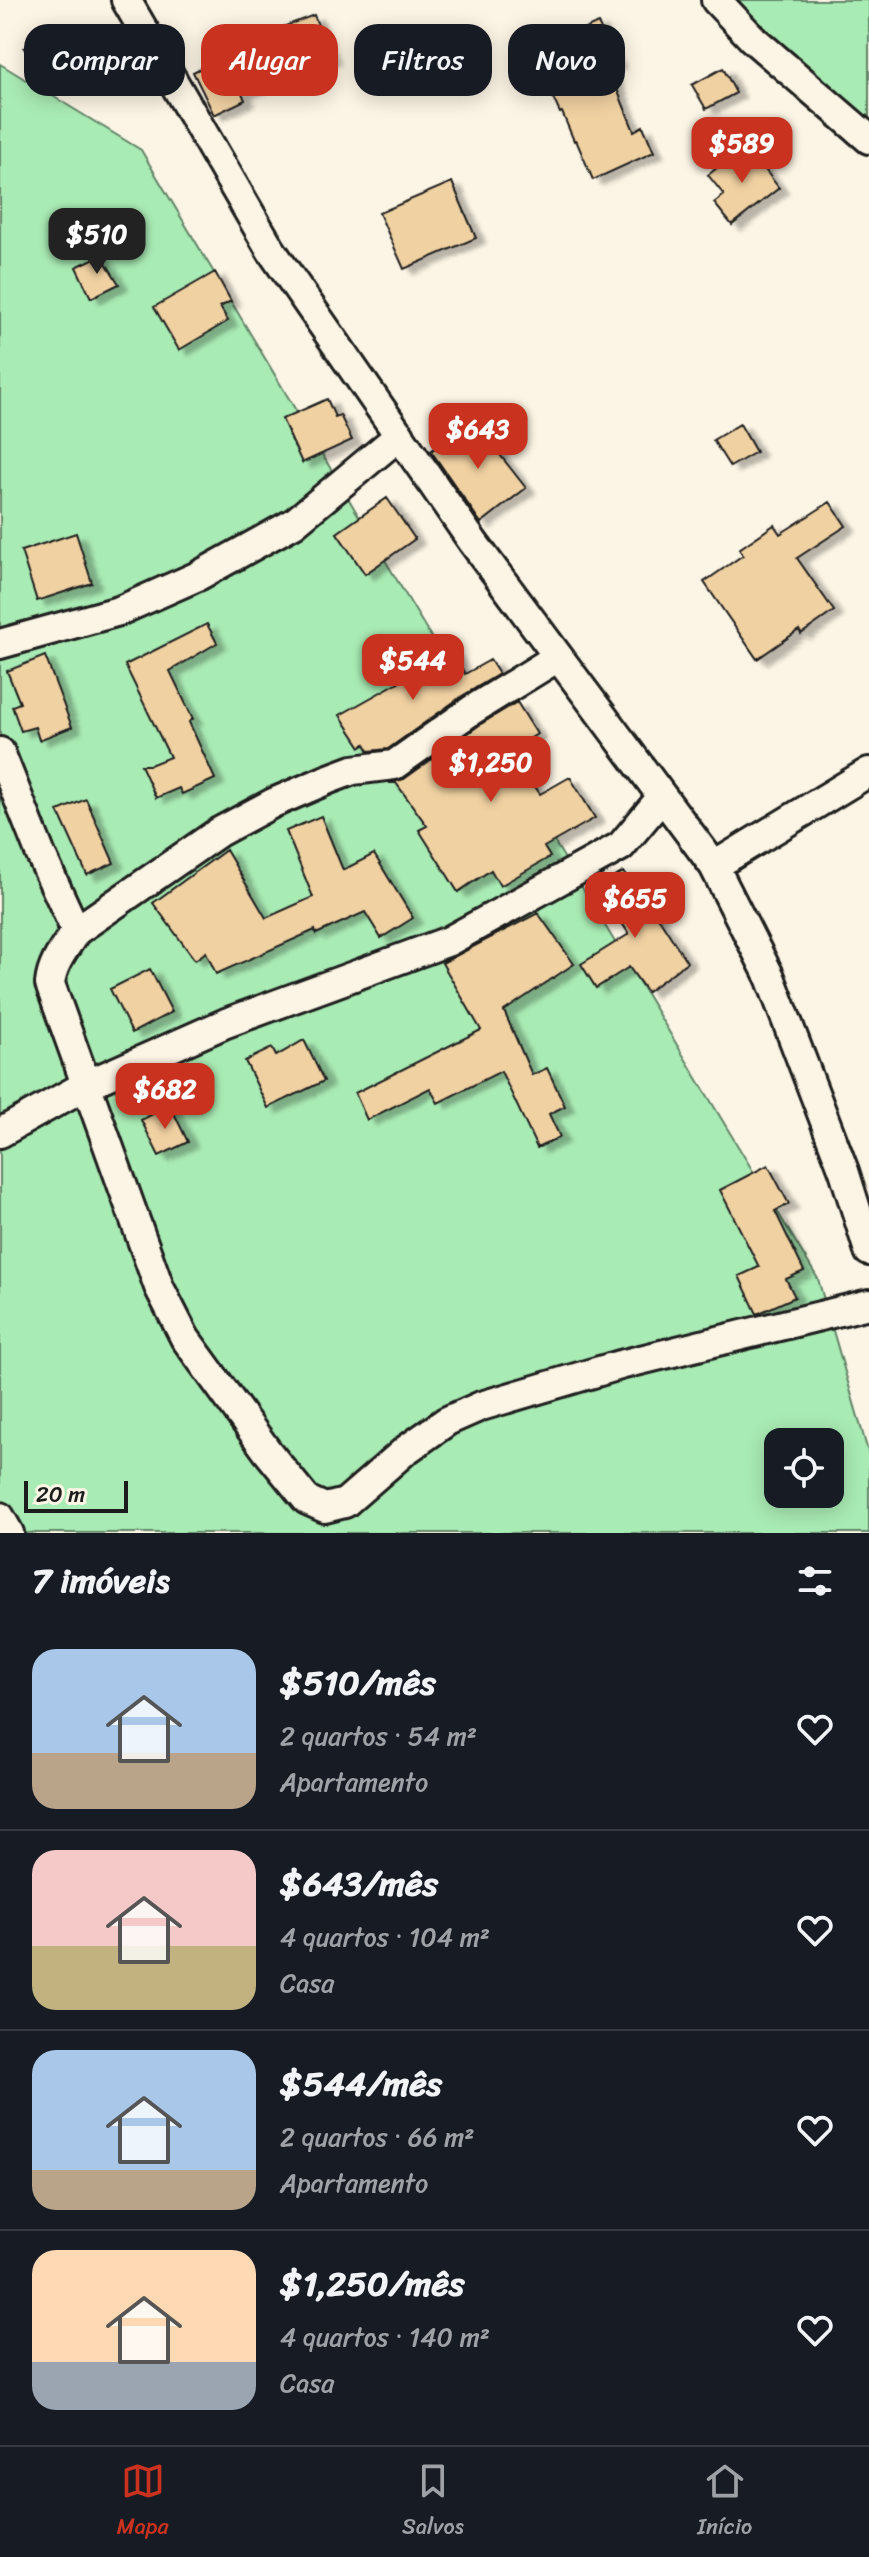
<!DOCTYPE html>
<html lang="pt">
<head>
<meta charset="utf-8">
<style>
  body { margin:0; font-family:Sriracha,sans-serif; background:#242831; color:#f1f3f6; height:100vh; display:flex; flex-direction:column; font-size:30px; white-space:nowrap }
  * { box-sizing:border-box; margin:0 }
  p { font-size:26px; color:#9ea1a6 }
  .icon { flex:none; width:44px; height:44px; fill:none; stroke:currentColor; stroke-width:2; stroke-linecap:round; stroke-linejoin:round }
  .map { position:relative; height:1533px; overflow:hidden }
  .details { display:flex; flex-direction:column; background:#171b24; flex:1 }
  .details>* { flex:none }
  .banner { position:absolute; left:24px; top:24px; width:822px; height:72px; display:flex; gap:16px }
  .tools { position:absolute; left:764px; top:1428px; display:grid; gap:16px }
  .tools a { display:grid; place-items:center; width:80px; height:80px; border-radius:16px; background:#171b24; box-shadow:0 4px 20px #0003; font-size:40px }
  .scale { position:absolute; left:24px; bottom:20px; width:104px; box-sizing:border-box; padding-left:8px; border:4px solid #1c1c1c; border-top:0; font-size:22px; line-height:28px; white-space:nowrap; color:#1c1c1c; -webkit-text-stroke:6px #fcf5e5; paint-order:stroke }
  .price { position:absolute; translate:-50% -68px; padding:0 18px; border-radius:16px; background:#c8321e; color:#fff; font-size:26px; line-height:52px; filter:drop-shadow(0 2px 4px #0008) }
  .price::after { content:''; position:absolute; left:50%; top:48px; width:24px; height:18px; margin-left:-12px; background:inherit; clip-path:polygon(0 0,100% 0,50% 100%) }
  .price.active { background:#222; color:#fff }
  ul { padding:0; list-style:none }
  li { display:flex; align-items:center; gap:24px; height:200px; padding:0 32px }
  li+li { border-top:2px solid #363941 }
  li span { display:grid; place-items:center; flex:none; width:224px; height:160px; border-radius:24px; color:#555 }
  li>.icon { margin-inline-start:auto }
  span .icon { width:96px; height:96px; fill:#fffc; stroke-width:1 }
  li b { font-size:34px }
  h2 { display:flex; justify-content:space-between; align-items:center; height:96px; padding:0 32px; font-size:34px }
  .tag { padding:0 28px; border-radius:24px; background:#171b24; box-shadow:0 4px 20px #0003; font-size:28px; line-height:72px }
  .tag.active { background:#c8321e; color:#fff }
  .tab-bar { display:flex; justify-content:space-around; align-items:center; height:112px; border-top:2px solid #363941; background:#171b24; font-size:22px; color:#9ea1a6 }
  .tab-bar a { display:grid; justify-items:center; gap:4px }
  .tab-bar .active { color:#c8321e }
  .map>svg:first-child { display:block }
  .green { fill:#a9ebb4; stroke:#628468; stroke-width:2; fill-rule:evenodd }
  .building { fill:#f0d1a2; stroke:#1c1c1c; stroke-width:2; filter:url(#shadow) }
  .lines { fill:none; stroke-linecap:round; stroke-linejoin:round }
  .minor-casing { stroke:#1c1c1c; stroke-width:34 }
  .minor { stroke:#fcf5e5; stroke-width:28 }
</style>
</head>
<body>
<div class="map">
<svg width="869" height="1533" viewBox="0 0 869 1533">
  <defs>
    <filter id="shadow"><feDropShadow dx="9" dy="5" stdDeviation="2" flood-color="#0004"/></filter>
  </defs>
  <rect width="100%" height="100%" fill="#fcf5e5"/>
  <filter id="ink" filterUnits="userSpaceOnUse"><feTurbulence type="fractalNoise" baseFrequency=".0125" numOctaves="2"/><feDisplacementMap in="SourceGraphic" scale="16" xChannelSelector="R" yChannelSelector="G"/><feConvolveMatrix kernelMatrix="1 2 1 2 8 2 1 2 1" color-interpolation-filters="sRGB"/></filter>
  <g filter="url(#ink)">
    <path class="green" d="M733,0H869V125L762,37Z
      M0,64L141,150L404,592L818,1279L869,1455V1533H0ZM778,1442H830V1494H778Z"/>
    <path class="building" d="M314,15L331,59L242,93L245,100L214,115L193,72L252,43L251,39Z
      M598,23L616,63L608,67L634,131L643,126L654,152L593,180L576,140L574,141L562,112L560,113L532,53Z
      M52,33L68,61L40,77L24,48Z
      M723,68L736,93L706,109L692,85Z
      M746,145L779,188L732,225L714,203L724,195L708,175Z
      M452,182L476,238L404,269L379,213Z
      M101,255L119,284L91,298L76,267Z
      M215,272L231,301L220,307L228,321L179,350L154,307Z
      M327,399L335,417L340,415L352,440L302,463L282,419Z
      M472,419L526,488L481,523L431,451Z
      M740,424L756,452L730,467L713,440Z
      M387,498L415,539L365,574L337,533Z
      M830,502L846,526L797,558L834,611L801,634L799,630L757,659L704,582L743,555L739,549L774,525L780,534Z
      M76,533L92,583L37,601L21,551Z
      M207,624L217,643L170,671L193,719L189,722L215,779L182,794L179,788L156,798L141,765H150L170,757L125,665Z
      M452,652L465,674L490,660L499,674L462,696L388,749L369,751L365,744L361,747L340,715Z
      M45,656L72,727L39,740L35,727L21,731L12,706L20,703L7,671Z
      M517,702L537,734L511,751L540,794L570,777L595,818L544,847L550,857L500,886L491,870L458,892L419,830L427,826L396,783H389L404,779L481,724Z
      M86,799L114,863L87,875L58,811Z
      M321,816L343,870L374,854L413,918L381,938L365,912L316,934L315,930L216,974L206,952L195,960L153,903L226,850L266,918L313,897L286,831Z
      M623,872L634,888L638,886L687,962L647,992L629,967L596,988L581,964L629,934L599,887Z
      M538,913L574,964L504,1011L532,1075L547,1068L565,1106L549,1114L560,1137L537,1148L501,1071L438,1103L430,1088L367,1120L355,1093L481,1030L442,963Z
      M150,969L172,1012L132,1033L110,989Z
      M304,1040L324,1081L268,1108L245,1061L272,1048L276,1056Z
      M170,1105L188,1142L159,1156L141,1120Z
      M768,1165L789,1204L775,1211L804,1271L786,1279L795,1297L757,1314L739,1276L759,1267L720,1190Z"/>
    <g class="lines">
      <defs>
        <path id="minor" d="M126,0L271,250L473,542L714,866L770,977L844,1171L869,1251
          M716,0L753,39L869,139
          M0,644L119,611L198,576L294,523L400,435
          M0,752L41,855L76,931C65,948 52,963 50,984L159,1287L185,1338L267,1451L307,1500L325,1508L345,1503L406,1450L447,1421L481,1406L620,1365L869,1304
          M714,866L869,772
          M76,931L219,832L273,803L329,779L353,770L394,765L472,710L558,657
          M0,1133L86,1085L226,1023L449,941L621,846L662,797
          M0,1517L9,1533"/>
      </defs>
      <use href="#minor" class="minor-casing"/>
      <use href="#minor" class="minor"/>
    </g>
  </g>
</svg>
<div class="tools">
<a><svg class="icon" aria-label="locate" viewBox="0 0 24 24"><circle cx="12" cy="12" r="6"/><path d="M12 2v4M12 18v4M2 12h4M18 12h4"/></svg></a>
</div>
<div class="scale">20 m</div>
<b class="price" style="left:742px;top:185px">$589</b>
<b class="price active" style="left:97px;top:276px">$510</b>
<b class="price" style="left:478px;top:471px">$643</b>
<b class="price" style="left:413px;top:702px">$544</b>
<b class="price" style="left:491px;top:804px">$1,250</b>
<b class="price" style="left:635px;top:940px">$655</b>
<b class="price" style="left:165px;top:1131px">$682</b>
<div class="banner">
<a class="tag">Comprar</a>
<a class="tag active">Alugar</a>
<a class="tag">Filtros</a>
<a class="tag">Novo</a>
</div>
</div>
<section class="details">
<h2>7 imóveis<svg class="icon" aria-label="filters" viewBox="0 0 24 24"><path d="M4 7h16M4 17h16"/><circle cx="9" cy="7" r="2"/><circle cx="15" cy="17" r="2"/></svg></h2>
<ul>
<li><span style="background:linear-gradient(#a9c7e8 65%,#b9a48a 0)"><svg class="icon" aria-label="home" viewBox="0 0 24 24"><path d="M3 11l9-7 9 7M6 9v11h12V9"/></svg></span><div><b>$510/mês</b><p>2 quartos · 54 m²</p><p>Apartamento</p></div><svg class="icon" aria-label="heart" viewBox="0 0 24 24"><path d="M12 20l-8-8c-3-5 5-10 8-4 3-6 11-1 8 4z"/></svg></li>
<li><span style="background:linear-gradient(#f6c9c9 60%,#c2b280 0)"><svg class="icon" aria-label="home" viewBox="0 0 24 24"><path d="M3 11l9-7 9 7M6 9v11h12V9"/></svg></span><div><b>$643/mês</b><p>4 quartos · 104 m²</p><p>Casa</p></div><svg class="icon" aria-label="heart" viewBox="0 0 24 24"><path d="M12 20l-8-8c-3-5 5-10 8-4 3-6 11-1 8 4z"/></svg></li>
<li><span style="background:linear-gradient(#a9c7e8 75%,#b9a48a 0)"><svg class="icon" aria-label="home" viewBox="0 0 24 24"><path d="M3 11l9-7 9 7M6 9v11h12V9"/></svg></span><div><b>$544/mês</b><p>2 quartos · 66 m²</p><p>Apartamento</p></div><svg class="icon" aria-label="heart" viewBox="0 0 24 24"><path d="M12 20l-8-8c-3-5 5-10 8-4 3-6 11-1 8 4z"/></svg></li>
<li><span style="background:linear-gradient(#ffd9b3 70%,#9aa5b1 0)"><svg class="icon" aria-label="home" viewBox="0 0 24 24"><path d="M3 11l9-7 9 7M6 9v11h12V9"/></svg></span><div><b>$1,250/mês</b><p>4 quartos · 140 m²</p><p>Casa</p></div><svg class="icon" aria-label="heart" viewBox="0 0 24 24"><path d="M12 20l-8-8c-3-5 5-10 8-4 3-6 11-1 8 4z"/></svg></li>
</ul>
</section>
<nav class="tab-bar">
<a class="active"><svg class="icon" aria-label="map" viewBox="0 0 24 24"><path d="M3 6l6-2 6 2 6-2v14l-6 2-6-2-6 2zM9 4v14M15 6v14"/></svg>Mapa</a>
<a><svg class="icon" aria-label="saved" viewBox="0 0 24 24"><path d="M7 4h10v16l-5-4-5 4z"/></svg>Salvos</a>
<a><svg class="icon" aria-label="home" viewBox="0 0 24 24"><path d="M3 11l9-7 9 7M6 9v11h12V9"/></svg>Início</a>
</nav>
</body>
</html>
